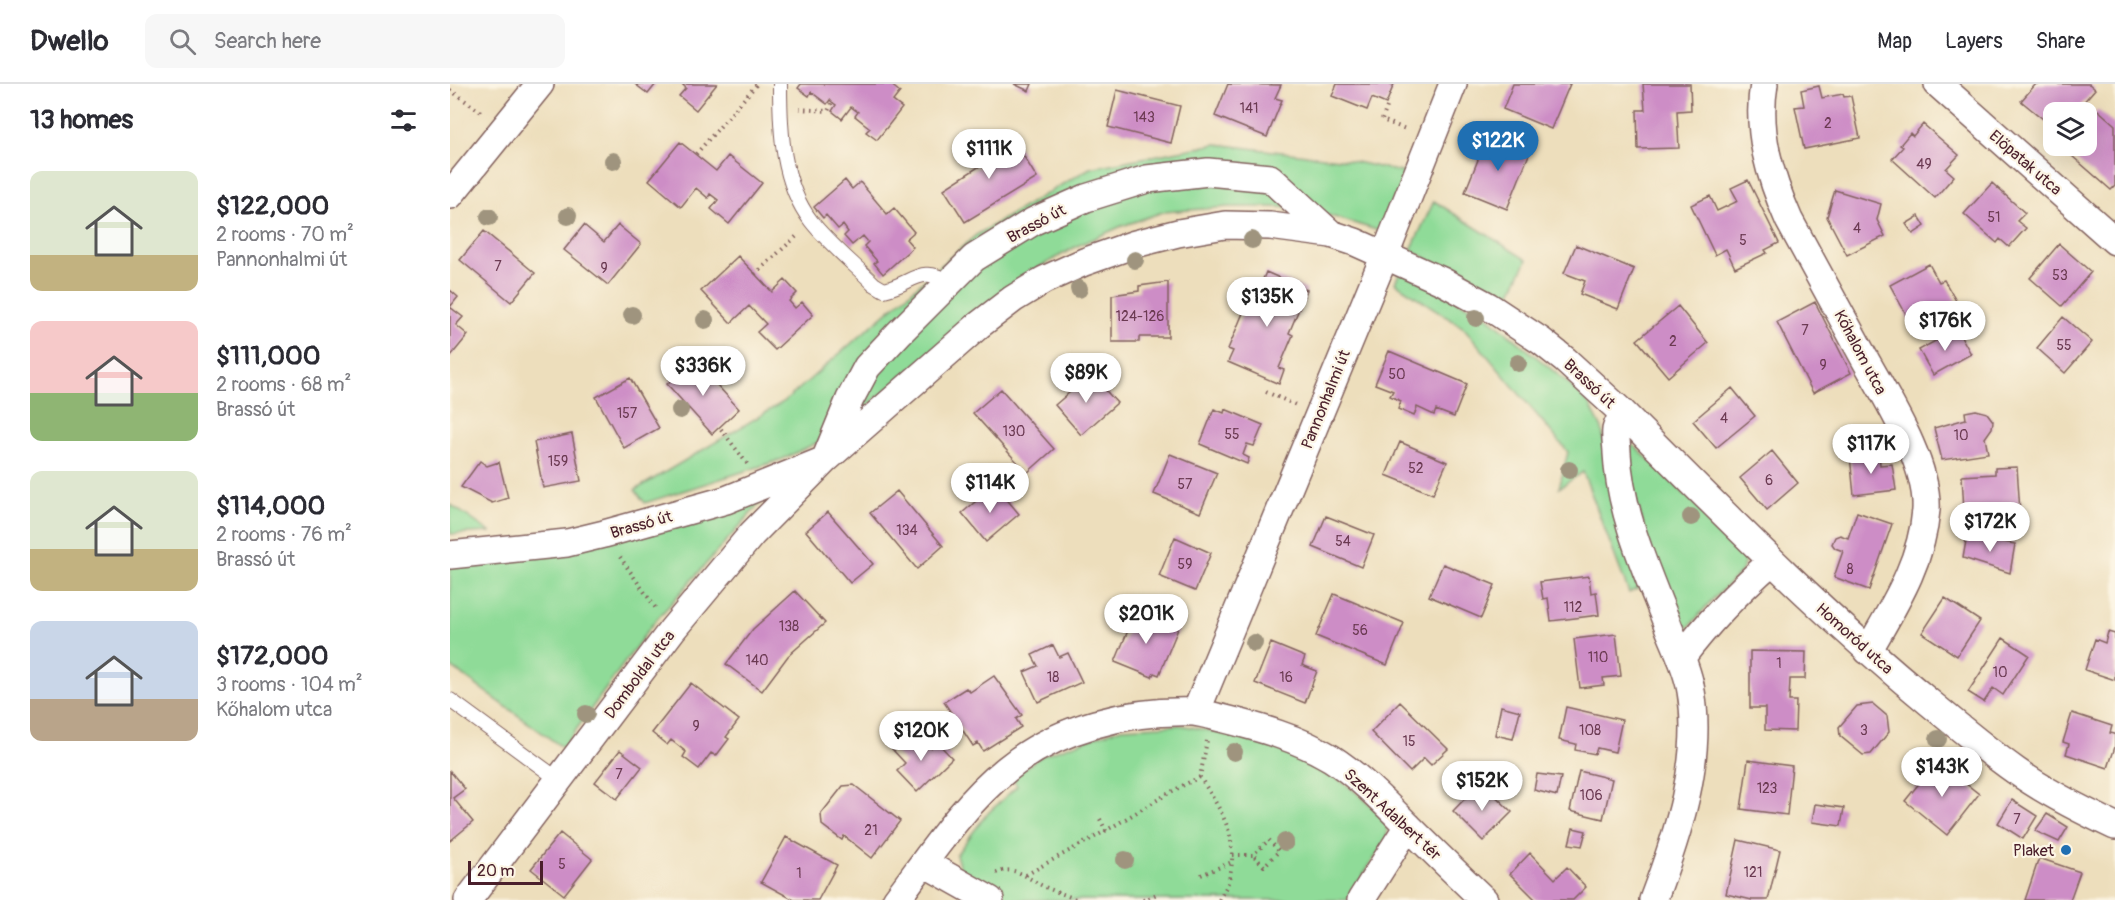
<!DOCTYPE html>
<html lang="en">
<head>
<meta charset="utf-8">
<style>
  body { margin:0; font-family:Pangolin,sans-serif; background:#f7f7f7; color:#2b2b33; height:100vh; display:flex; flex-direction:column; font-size:22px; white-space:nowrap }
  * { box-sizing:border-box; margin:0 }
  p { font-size:20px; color:#7c7c81 }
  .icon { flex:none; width:33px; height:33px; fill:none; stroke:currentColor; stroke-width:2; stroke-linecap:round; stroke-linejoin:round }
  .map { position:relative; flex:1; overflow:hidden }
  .sheet { display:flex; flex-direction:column; background:#fff; width:450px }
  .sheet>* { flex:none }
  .tools { position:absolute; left:1593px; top:18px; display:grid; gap:12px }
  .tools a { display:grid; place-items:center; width:54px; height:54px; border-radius:12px; background:#fff; box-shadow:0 6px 24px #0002; font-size:30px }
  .scale { position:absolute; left:18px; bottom:15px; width:75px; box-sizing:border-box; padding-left:6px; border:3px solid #4a1f2b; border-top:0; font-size:16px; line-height:21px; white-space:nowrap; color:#4a1f2b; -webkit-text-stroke:4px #fcf5e5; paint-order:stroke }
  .price { position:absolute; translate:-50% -51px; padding:0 14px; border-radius:21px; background:#fff; color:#222; font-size:20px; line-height:39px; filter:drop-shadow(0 2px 3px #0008) }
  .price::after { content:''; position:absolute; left:50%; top:36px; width:18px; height:14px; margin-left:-9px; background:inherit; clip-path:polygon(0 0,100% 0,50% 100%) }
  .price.on { background:#1f6fb2; color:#fff }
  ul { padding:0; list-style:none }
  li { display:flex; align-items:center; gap:18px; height:150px; padding:0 30px }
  li span { display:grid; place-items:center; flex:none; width:168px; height:120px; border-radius:12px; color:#555 }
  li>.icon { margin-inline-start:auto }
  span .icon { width:72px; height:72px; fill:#fffc; stroke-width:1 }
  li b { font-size:26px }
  h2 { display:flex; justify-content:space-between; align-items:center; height:72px; padding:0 30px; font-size:26px }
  header { display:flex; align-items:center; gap:36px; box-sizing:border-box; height:84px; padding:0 30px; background:#fff; border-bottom:2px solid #e1e1e2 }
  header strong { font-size:28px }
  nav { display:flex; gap:33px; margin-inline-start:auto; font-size:21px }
  .search { width:420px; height:54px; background:#f7f7f7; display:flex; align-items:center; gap:15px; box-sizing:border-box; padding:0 21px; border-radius:12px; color:#7c7c81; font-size:22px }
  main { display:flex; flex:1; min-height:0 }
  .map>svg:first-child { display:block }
  .green { fill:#8fdb98; stroke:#6c7d62; stroke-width:1.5 }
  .building { fill:#cd8dc6 }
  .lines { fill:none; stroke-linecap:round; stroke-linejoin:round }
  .lane-casing { stroke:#83625e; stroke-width:16 }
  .street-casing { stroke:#83625e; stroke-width:30 }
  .path { stroke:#83625e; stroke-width:4; stroke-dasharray:1.5 4.5; stroke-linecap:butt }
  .lane { stroke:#fff; stroke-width:14 }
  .street { stroke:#fff; stroke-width:27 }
  .tree { fill:#9f947e }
  .poi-dot { fill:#1f6fb2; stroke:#fcf5e5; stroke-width:2 }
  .labels { text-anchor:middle; stroke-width:4.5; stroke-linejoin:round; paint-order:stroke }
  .number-label { font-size:14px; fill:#6b3a52 }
  .street-label { font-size:16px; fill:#4a1f2b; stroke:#fcf5e5 }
  .poi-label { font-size:16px; fill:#4a1f2b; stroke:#fcf5e5; text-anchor:end }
</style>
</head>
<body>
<header>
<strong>Dwello</strong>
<div class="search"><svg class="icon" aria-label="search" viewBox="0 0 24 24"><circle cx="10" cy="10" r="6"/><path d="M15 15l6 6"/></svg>Search here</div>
<nav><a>Map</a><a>Layers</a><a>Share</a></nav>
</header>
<main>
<section class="sheet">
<h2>13 homes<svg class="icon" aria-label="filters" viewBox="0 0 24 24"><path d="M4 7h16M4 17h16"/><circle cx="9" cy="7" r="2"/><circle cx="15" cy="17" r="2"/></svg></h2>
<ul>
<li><span style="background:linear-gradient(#dfe7d0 70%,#c2b280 0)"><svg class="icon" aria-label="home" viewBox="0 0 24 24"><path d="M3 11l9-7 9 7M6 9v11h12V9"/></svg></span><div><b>$122,000</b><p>2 rooms · 70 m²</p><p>Pannonhalmi út</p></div></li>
<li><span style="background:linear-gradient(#f6c9c9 60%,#8fb573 0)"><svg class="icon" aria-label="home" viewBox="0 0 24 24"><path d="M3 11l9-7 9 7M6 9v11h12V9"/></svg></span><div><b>$111,000</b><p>2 rooms · 68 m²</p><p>Brassó út</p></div></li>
<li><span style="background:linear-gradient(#dfe7d0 65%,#c2b280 0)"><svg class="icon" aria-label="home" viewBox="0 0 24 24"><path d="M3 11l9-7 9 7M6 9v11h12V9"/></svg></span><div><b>$114,000</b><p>2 rooms · 76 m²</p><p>Brassó út</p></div></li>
<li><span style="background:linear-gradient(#c9d6e8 65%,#b9a48a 0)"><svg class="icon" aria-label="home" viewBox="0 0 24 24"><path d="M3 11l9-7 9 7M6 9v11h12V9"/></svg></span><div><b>$172,000</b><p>3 rooms · 104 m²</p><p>Kőhalom utca</p></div></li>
</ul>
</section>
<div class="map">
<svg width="1665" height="816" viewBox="0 0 1665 816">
  <rect width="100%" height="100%" fill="#fcf5e5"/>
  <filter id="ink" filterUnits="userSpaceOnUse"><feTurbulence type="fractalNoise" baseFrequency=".0167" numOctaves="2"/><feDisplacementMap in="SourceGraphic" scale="12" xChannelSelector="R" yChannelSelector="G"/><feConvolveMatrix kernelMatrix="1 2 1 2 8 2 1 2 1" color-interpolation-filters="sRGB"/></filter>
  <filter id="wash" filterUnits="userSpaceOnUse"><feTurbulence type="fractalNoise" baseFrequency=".008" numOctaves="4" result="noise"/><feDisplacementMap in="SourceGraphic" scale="24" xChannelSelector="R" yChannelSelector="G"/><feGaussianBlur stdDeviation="1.35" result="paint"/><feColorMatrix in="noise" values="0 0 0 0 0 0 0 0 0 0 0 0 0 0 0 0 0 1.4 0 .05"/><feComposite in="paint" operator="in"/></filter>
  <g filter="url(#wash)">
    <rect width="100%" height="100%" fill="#eddebc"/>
    <path class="green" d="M766,60L897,76L956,89L933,148L861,126L829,123H779L713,128L672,142L629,161L588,184L520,235L383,351L333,375L195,419L185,406L335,317L526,151L640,84Z
      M984,117L1077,176L1056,218L961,166Z
      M950,187L1037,232L1118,299L1140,321L1152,345L1158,390L1193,502L1179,509L1133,388L1109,404L1118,368L1014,244L945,199Z
      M1182,361L1187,364L1291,465L1295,476L1292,487L1261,517L1239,543L1230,542L1211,501L1175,379L1176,366Z
      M308,414L311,418L201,542L113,664L0,582V481Z
      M0,420L40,448L0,450Z
      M730,641C797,653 865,670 916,717C930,730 939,735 937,755L897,816H551L515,789L510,784L506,771L536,731L567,702L562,693L593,671L671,644Z"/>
    <g id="blocks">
      <path class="building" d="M185,0H206L198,10Z
        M232,0H267L246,26L229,12L236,4Z
        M351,0H440L450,8L443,17L452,24L427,56L416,48L420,44L405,32L408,28L401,23L392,35L382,27L386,21L382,18L380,16L377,20L361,8L359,12L348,4Z
        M564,0H582L579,7Z
        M778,0L831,1L825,14L832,16L817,53L765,32Z
        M887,0H944L936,20L922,14L917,26L882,12Z
        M1063,0H1120L1101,45L1053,25Z
        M1193,0H1240L1241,26L1227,27L1229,64L1188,65L1187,26H1195Z
        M1586,0H1639L1645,5L1625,28H1604V44L1571,17Z
        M1369,2L1372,14L1393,10L1394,13L1401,12L1410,54L1354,65L1345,23L1354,22L1351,6Z
        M667,6L730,22L721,59L658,43Z
        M1648,26L1665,41V102L1661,106L1614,65L1617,62H1636V39Z
        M1473,40L1509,71L1496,85L1504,92L1485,114L1442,75L1453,63L1450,61L1460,49L1463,52Z
        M1038,51L1080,68L1057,125L1015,108Z
        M532,53L545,74L567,61L587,94L515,138L494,105L530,82L518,62Z
        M230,58L266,87L278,72L312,99L279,140L261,125L268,116L260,110L258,114L246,104L231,123L199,96Z
        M395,96L402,105L410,98L437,130L444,124L464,148L456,155L463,163L433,190L424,179L427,177L414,162L418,158L413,152L402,161L394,152L398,148L393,141L388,145L376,131L373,134L364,123Z
        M1298,96L1329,159L1315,166L1317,169L1285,184L1276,165L1265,171L1241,121L1260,112L1267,127L1288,117L1281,104Z
        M1542,99L1575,129L1567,137L1576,144L1559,163L1550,155L1547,159L1514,130Z
        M1385,106L1431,120L1427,136L1435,152L1397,171L1377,133Z
        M1469,132L1475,142L1463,150L1456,140Z
        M134,141L154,158L168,141L191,160L158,201L114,166Z
        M34,147L85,189L61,218L10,176Z
        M1609,160L1641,188L1612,222L1580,194Z
        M1126,161L1184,185L1168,225L1130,210L1135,197L1114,189Z
        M288,172L322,208L335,196L347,209L339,217L345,224L352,218L363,231L325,266L307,248L316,240L299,222L281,239L251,207Z
        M1479,180L1489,198L1494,196L1506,217L1462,241L1440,201Z
        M816,188L857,206L839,249L843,251L829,284L834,286L829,300L778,278L783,267L778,265L798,217L803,219Z
        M718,198V253H689V258H662V211L689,207V202Z
        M0,206L8,213L0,223L13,233L6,241L18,251L0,273Z
        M1365,218L1401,289L1363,309L1327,238Z
        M1228,222L1258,259L1218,293L1187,256Z
        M1613,233L1642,258L1615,289L1587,264Z
        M1507,245L1521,270L1483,291L1469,266Z
        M939,267L1017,300L1004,333L986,326L984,331L967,323L964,332L948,325L951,317L940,312L943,307L925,300Z
        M244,276L289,325L262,350L217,300Z
        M641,290L667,319L631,351L605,321Z
        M180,294L209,344L174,364L146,313Z
        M1282,304L1305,332L1266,364L1243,337Z
        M551,305L604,365L577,389L523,329Z
        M764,325L774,329L775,325L813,341L804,362L797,360L793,371L799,374L797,380L750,360Z
        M1526,326L1537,329L1543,337L1542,344L1535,354L1538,369L1492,376L1484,344L1516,335L1515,328Z
        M122,350L131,397L93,404L84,358Z
        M950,358L997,378L983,410L936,391Z
        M1322,367L1348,399L1317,426L1290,394Z
        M1425,369H1429L1430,381L1442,380L1446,406L1404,411L1400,372Z
        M720,370L767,389L750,429L704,410Z
        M30,377L37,382L49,378L58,414L42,419L11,403Z
        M1567,383L1570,427L1541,429L1540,425L1514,426L1512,392L1545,390V384Z
        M545,401L569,430L536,458L512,429Z
        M447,407L493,462L467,485L420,429Z
        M378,428L423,480L400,499L356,447Z
        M1407,428L1442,440L1419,506L1384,493L1393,467L1385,464L1382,460L1385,453L1390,451L1398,454Z
        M876,432L924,451L911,483L863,463Z
        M1517,451L1565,460L1560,489L1513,474Z
        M725,453L761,469L745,507L709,492Z
        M993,480L1045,501L1031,534L979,512Z
        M1139,492L1141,509L1146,508L1149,531L1101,537L1098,514L1093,515L1090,498Z
        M345,507L375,539L338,572L312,607L276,580L303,545Z
        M884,510L954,539L937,581L866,552Z
        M1495,514L1530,537L1507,572L1472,549Z
        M686,527L728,545L709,591L704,589L702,593L665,578Z
        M1658,548L1665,550V596L1635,586L1645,555L1655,559Z
        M1166,550L1171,592L1153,594L1154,601L1130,604L1124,555Z
        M1553,554L1579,571L1553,611L1543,604L1534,618L1518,608Z
        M821,559L855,573L852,581L867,587L855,619L805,599Z
        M603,561L609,573L618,569L632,598L588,618L574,588L588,582L582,571Z
        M1300,567L1356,568L1355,595H1340L1339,617H1346L1345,647L1315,646V624H1300Z
        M544,592L572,631L566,635L571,643L533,667L528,659L523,662L494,618L516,604L520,608Z
        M241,599L289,636L276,653L279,655L266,672L261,669L249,685L233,673L236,668L221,656L217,661L202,649Z
        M950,618L998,665L981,681L974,674L960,688L921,648Z
        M1423,620L1437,632L1439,648L1421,670L1413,671L1390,652L1389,643L1407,622Z
        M1051,622L1070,627L1063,655L1045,651Z
        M1116,623L1172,636L1165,668L1147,664L1145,670L1125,666L1126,660L1109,656Z
        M1622,629L1662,642L1660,649L1665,650V663L1658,684L1616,670L1619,660L1613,658Z
        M470,652L481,664L487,658L502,674L467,708L447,687L455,679L442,665L451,657L458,663Z
        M170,666L192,683L167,715L145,698Z
        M1298,676L1342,682L1337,731L1291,725Z
        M1487,677L1529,710L1497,751L1455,717Z
        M0,687L15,705L3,714L23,738L0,757Z
        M1129,687L1162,695L1153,735L1120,727Z
        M1087,690L1111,693L1107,712L1084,706Z
        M1031,698L1062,728L1033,757L1003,727Z
        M404,701L450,737L422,774L394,752L392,756L372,741L371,730L393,702Z
        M1562,716L1587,732L1573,755L1548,739Z
        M1365,720L1394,724L1391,742L1362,738Z
        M1597,730L1618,743L1609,758L1585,747Z
        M1123,744L1136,747L1132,762L1119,760Z
        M110,749L142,775L114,811L81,785Z
        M336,753L387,781L368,816H344L311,798Z
        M1288,756L1330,766L1318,816H1302L1276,810Z
        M1080,769L1105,795L1117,783L1136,803L1123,816H1086L1060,790Z
        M1589,774L1630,788L1620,816H1575Z"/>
    </g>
  </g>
  <g filter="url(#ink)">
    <use href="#blocks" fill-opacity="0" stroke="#83625e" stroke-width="1.5"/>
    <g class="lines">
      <defs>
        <path id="lane" d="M330,0C330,47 332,99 361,137C378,159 404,180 424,200L434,206C464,199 470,180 501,199
          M0,616L109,696"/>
        <path id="street" d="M1314,0C1306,47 1320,93 1339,136C1363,180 1387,224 1411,268C1433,309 1479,378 1476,426C1472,479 1443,523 1418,567
          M1488,0L1665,157
          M0,111L90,0
          M1173,329C1273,429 1371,529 1480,619C1508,642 1536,666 1566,687C1597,709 1631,726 1665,742
          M0,471L117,459L154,450L276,416L375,376L529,241L563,215L594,196L634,178L685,160L728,149L775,141L820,142L881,150L905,158L992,197L1038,222L1091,257L1115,276L1173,329C1171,335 1167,341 1166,346C1165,353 1167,362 1167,369C1170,431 1198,490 1220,547C1228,566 1238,587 1241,607C1253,676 1227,753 1203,816
          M1231,574C1259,537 1287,508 1321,478
          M746,628L935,171L1003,0
          M474,779L540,816
          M18,816L222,546L302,450L375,376L400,315L417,283L449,249L524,174L584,137L636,114L697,95L758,88L820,94L881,150
          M446,816C480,771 513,720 557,685C608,643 679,626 744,628C753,629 762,632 771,634C808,643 848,654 881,674C909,692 933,717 956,740C982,766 1008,791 1034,816
          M911,816L958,742"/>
      </defs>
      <use href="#lane" class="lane-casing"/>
      <use href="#street" class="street-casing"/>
      <path class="path" d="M0,6L34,30
        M937,23L932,36L958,46
        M349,25L378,27L382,18
        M246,70L307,0
        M305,190L348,151
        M816,308L846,321
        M271,345L298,381
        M170,473L207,526
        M757,657L750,693C771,727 790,752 779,795C778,802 772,809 769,816
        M650,735L656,747
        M783,771H803L819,756L829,767L814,782L803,771
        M546,789C564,781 576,793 591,801C603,807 616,811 628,816
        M576,791C603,775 631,761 657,746C688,728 718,708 750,693
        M751,791L782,778
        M693,816L707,810"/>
      <use href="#lane" class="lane"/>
      <use href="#street" class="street"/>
    </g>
    <g class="tree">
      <circle cx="163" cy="77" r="9"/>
      <circle cx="118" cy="132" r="9"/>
      <circle cx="39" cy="133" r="9"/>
      <circle cx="802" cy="156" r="9"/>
      <circle cx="685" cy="176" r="9"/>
      <circle cx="629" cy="205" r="9"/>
      <circle cx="182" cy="231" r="9"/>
      <circle cx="1026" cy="234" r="9"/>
      <circle cx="255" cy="236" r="9"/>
      <circle cx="1068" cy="279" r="9"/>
      <circle cx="230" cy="326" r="9"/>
      <circle cx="1119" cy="386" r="9"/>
      <circle cx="1241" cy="433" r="9"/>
      <circle cx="804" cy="559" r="9"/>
      <circle cx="136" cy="630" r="9"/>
      <circle cx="1488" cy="655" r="9"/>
      <circle cx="784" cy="668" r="9"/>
      <circle cx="835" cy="758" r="9"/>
      <circle cx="675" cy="776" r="9"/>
    </g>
  </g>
  <circle class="poi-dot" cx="1616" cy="766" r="6"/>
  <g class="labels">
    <g class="number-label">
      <text x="799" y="29">141</text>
      <text x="694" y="38">143</text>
      <text x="1378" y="44">2</text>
      <text x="1474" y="85">49</text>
      <text x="1544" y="138">51</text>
      <text x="1407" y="149">4</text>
      <text x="1293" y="161">5</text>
      <text x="48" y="187">7</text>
      <text x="154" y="189">9</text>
      <text x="1610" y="196">53</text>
      <text x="690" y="237">124-126</text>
      <text x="1355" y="251">7</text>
      <text x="1223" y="262">2</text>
      <text x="1614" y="266">55</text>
      <text x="1373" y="286">9</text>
      <text x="947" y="295">50</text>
      <text x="177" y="334">157</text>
      <text x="1274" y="339">4</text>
      <text x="564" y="352">130</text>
      <text x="782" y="355">55</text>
      <text x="1511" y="356">10</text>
      <text x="108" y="382">159</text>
      <text x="966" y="389">52</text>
      <text x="1319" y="401">6</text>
      <text x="735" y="405">57</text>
      <text x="457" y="451">134</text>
      <text x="893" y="462">54</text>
      <text x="735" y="485">59</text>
      <text x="1400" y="490">8</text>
      <text x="1123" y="528">112</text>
      <text x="339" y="547">138</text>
      <text x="910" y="551">56</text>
      <text x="1148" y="578">110</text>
      <text x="307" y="581">140</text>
      <text x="1329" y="584">1</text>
      <text x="1550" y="593">10</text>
      <text x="603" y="598">18</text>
      <text x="836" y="598">16</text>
      <text x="246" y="647">9</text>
      <text x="1140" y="651">108</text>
      <text x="1414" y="651">3</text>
      <text x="959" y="662">15</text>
      <text x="169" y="695">7</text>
      <text x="1317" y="709">123</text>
      <text x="1141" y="716">106</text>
      <text x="1567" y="740">7</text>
      <text x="421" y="751">21</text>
      <text x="112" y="785">5</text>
      <text x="1303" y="793">121</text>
      <text x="349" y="794">1</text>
    </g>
    <g class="street-label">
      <text transform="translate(1576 78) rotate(41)" y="6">Előpatak utca</text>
      <text transform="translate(586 139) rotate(-28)" y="6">Brassó út</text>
      <text transform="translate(1411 268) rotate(62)" y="6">Kőhalom utca</text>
      <text transform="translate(1140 299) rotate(43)" y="6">Brassó út</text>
      <text transform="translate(875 315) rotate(-68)" y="6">Pannonhalmi út</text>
      <text transform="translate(191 440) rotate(-16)" y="6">Brassó út</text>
      <text transform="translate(1405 554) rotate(42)" y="6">Homoród utca</text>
      <text transform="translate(189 590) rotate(-53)" y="6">Domboldal utca</text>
      <text transform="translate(943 730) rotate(43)" y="6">Szent Adalbert tér</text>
    </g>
    <g class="poi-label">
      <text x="1604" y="772">Plaket</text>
    </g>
  </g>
</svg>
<div class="tools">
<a><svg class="icon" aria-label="layers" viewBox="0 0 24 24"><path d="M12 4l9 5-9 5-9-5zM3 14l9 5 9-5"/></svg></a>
</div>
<div class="scale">20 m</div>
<b class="price on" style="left:1048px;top:88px">$122K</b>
<b class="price" style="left:539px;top:96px">$111K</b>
<b class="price" style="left:817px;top:244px">$135K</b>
<b class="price" style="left:1495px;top:268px">$176K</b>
<b class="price" style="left:253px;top:313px">$336K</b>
<b class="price" style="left:636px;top:320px">$89K</b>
<b class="price" style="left:1421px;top:391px">$117K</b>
<b class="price" style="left:540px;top:430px">$114K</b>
<b class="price" style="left:1540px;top:469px">$172K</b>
<b class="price" style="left:696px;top:561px">$201K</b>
<b class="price" style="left:471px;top:678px">$120K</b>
<b class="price" style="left:1492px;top:714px">$143K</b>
<b class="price" style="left:1032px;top:728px">$152K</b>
</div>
</main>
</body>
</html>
